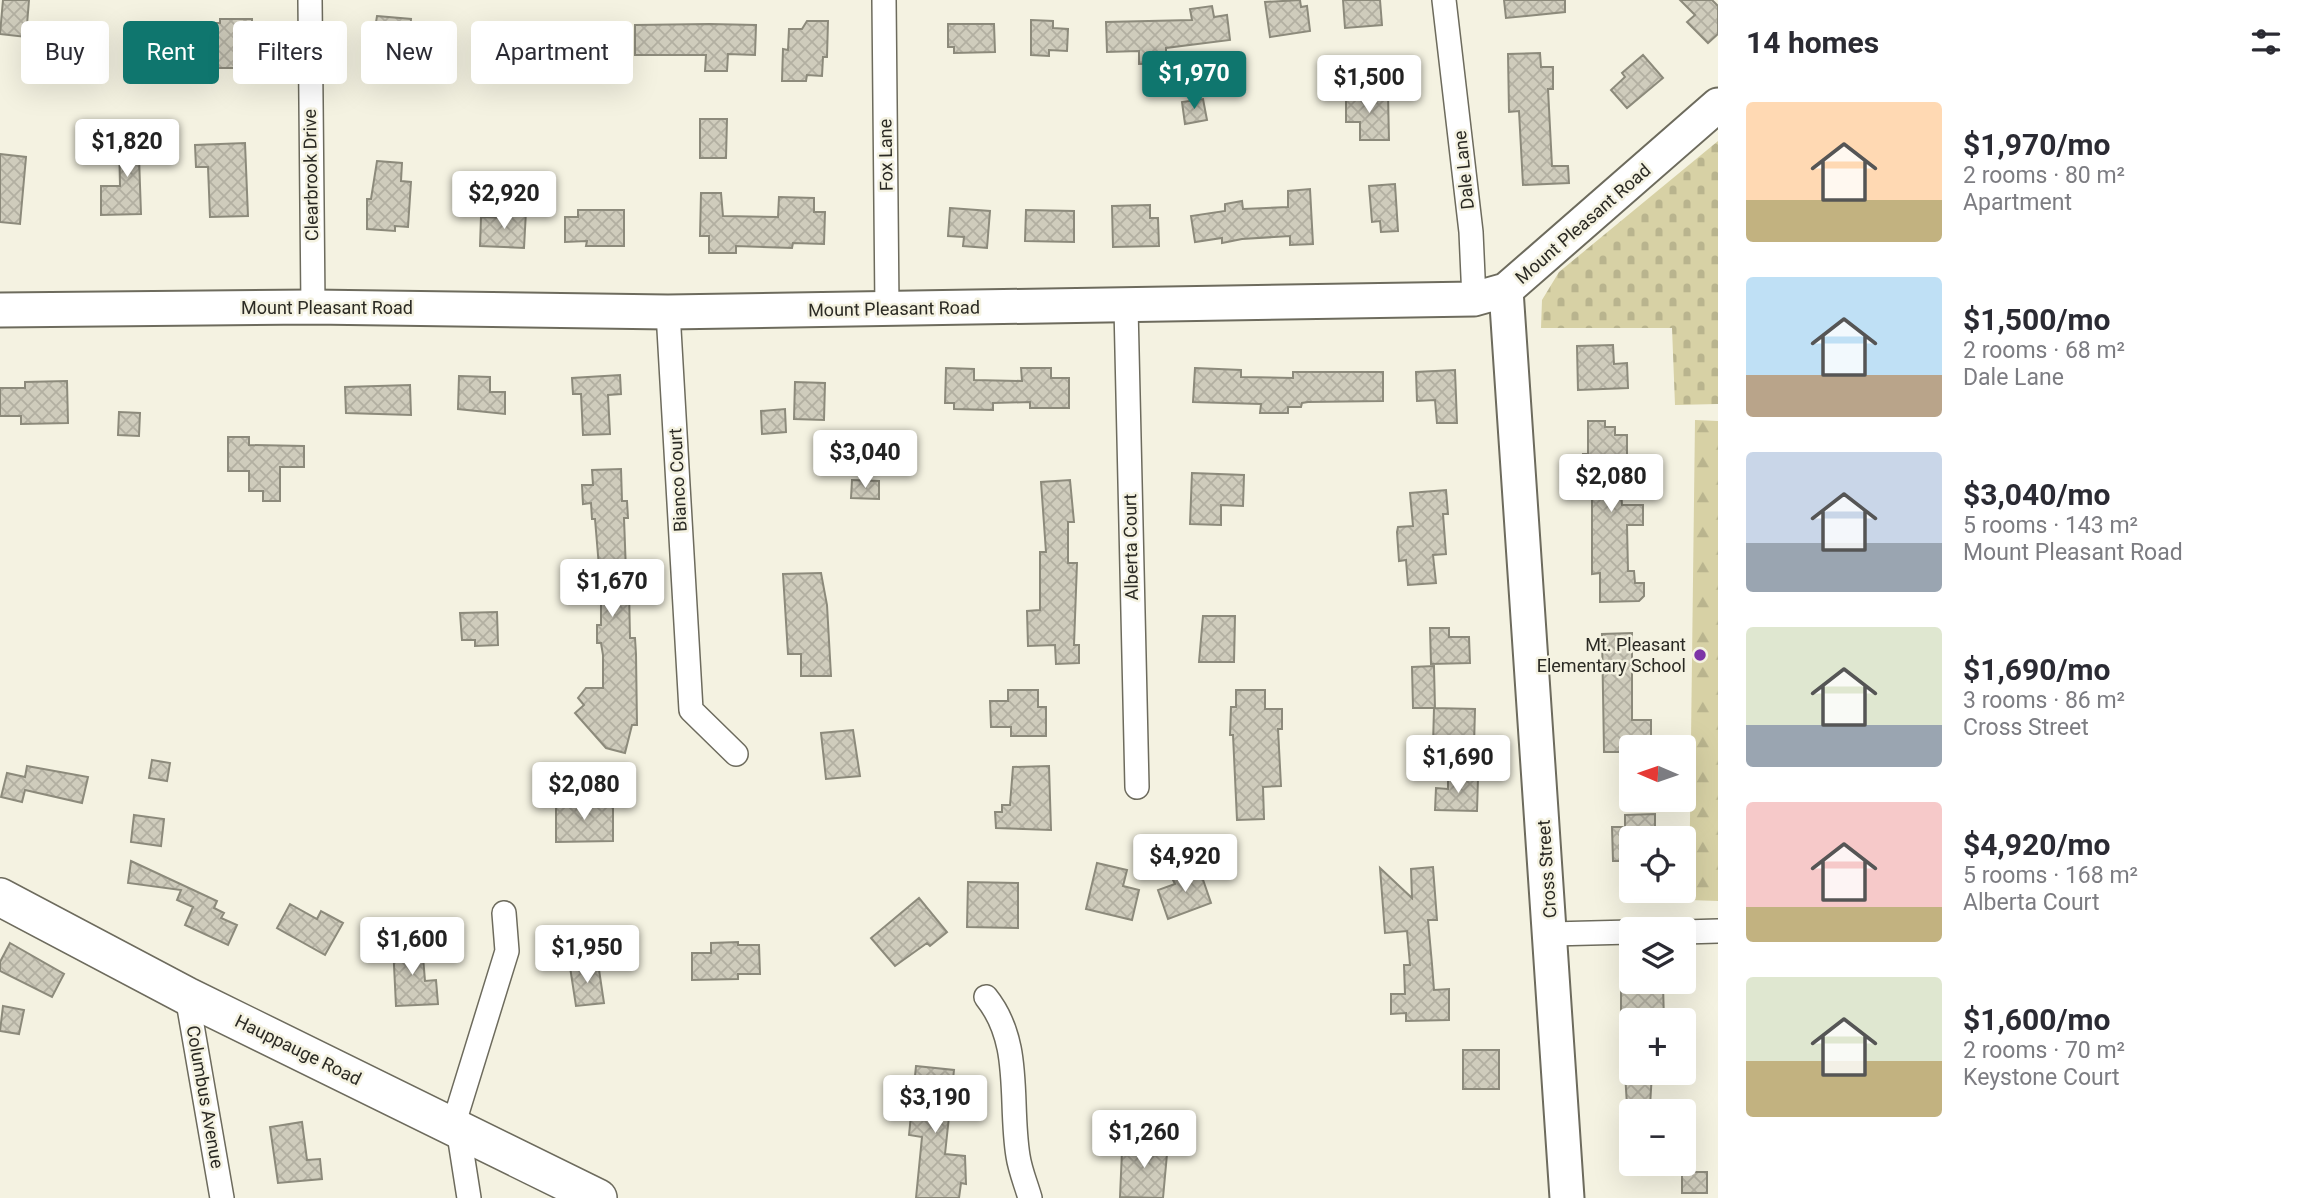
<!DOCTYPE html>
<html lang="en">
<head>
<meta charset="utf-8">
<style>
  body { margin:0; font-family:Roboto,sans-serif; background:#f2f2f3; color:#2b2b33; height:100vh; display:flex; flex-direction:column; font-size:26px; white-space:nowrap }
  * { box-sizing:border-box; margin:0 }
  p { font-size:23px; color:#7c7c81 }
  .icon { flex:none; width:38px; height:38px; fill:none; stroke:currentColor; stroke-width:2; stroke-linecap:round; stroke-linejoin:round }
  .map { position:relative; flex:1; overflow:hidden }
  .panel { display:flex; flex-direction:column; background:#fff; width:595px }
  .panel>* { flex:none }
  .hud { position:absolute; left:21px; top:21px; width:665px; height:63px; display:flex; gap:14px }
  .needle { width:46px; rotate:272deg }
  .buttons { position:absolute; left:1619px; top:735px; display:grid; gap:14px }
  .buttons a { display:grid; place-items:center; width:77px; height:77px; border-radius:7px; background:#fff; box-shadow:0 7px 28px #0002; font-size:35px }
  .price { position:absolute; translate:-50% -60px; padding:0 16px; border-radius:7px; background:#fff; color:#222; font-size:23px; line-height:46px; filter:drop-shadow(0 2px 4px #0008) }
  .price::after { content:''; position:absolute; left:50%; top:42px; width:21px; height:16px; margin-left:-10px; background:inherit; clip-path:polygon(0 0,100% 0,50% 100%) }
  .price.active { background:#0f766e; color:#fff }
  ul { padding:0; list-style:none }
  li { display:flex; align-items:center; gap:21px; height:175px; padding:0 28px }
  li span { display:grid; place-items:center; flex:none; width:196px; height:140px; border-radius:7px; color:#555 }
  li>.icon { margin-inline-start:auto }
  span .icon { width:84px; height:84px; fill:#fffc; stroke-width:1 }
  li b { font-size:30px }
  h2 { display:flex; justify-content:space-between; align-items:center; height:84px; padding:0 28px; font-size:30px }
  .tag { padding:0 24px; border-radius:7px; background:#fff; box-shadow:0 7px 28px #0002; font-size:24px; line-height:63px }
  .tag.active { background:#0f766e; color:#fff }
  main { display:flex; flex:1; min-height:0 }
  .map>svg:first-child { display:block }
  .forest { fill:url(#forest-firs) }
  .cemetery { fill:url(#cemetery-stones) }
  .building { fill:url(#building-cross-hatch); stroke:#8c8a7b; stroke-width:2 }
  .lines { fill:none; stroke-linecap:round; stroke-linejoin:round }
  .street-casing { stroke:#6d6b5d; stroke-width:26 }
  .secondary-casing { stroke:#6d6b5d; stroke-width:37 }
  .primary-casing { stroke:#6d6b5d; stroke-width:40 }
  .street { stroke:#fff; stroke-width:23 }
  .secondary { stroke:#fff; stroke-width:33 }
  .primary { stroke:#fff; stroke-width:37 }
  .poi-dot { fill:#7d35a7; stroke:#f4f2e1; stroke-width:2.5 }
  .labels { text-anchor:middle; stroke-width:5; stroke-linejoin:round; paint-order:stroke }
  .street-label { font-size:18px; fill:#2b2a24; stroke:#f4f2e1 }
  .poi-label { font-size:18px; fill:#2b2a24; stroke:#f4f2e1; text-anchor:end }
</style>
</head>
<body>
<main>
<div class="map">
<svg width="1718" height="1198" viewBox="0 0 1718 1198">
  <defs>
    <pattern id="forest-firs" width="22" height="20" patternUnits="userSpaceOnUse" patternTransform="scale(1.75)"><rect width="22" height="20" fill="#d7d1a5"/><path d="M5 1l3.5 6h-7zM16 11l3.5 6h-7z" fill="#b9b48e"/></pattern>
    <pattern id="cemetery-stones" width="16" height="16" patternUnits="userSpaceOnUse" patternTransform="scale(1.75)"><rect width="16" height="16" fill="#d7d1a5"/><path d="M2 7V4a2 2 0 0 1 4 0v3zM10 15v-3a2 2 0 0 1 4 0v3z" fill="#b9b48e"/></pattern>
    <pattern id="building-cross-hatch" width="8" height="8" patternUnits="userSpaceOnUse" patternTransform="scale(1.75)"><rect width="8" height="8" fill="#cfccbc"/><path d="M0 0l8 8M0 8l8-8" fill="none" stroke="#b2afa1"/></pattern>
  </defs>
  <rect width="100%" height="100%" fill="#f4f2e1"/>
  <path class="forest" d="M1695,420L1718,421V901L1689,900Z"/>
  <path class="cemetery" d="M1718,141V404L1675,405L1672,328H1541L1542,300L1559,272Z"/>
  <path class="building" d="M3,0H29L26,37L0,34Z
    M1300,0L1301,7L1307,6L1310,31L1270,37L1265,2Z
    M1343,0H1380L1382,25L1345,28Z
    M1504,0H1565V12L1506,18Z
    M1680,0H1712L1718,6V34L1708,43L1687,22L1695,15Z
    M1212,6L1214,17L1227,15L1230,40L1166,48V63L1139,64V51L1107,52L1106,22L1192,20L1190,9Z
    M377,16L411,19L409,49L423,50L421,75L410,74L409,81L367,78Z
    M220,19H252V45H248V68H203L189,51V36L203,23H220Z
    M1031,20L1053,21V28L1068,29L1067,51L1049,50V56L1031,55Z
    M807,21H828L827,57H823L822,76L807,75L806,81H782L783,49L788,50L789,29H802Z
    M554,24H589V29H603V71H587V61L553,60Z
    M709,24L756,25L755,55L728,54L727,71H705L706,55H635V25Z
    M948,24H994L995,52L954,53V47H948Z
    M168,53V75L143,76V54Z
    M1540,53L1541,67H1553V89H1548L1552,166H1568L1569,183L1523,185L1519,111L1509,112L1508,54Z
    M1643,55L1663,78L1627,108L1611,90L1625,77L1622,73Z
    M1346,94H1388L1389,140H1360V122H1346Z
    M1203,99L1207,120L1185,124L1182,102Z
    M700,119H727L726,158H700Z
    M119,138H154V157H139L141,214L101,215V186H120Z
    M245,143L248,216L210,217L208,167H196L195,145Z
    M0,154L26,157L20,224L0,222Z
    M377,161L402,163L401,181L411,182L408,227L395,226V231L367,229V199H371Z
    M1395,184L1398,231L1381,232L1380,221L1372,222L1369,186Z
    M1310,189L1313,244L1290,245V236L1242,239L1222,243V238L1195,242L1191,216L1225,211V204L1242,201L1243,209L1288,207V191Z
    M701,193H721L723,216L778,217L779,197L814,198V212H825L824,244L793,243L792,248L736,246V253H709V236H700Z
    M1150,205V218H1158L1159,246L1113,247L1112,206Z
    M950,208L990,211L987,248L963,246L964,237L948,236Z
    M509,210L526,211L524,248L480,246L481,217L509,218Z
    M578,210H624V246H586L587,241L565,242V217H578Z
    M1026,210L1074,211V242L1025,241Z
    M1613,345L1614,364L1627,363L1628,388L1578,390L1577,346Z
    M946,368L974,369V380L1022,381L1021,368H1051V378H1069V408H1030V402L993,403V410L954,409V403H945Z
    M1195,368L1241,370V377L1293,378V372H1383V401L1308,402L1302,403L1301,407H1288V413H1260L1261,404L1193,402Z
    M1455,370L1457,423H1437L1435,400L1417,401L1416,372Z
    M620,375L621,394L608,395L610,434L583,435L581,394H573L572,378Z
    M459,376L490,377V392H505V414L458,409Z
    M67,381L68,423L21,424V416H0V388H25V382Z
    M795,382L825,383L824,420L794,419Z
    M410,385L411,415L346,413L345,387Z
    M785,409L786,432L762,434L761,411Z
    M119,412L140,413L139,436L118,435Z
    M1588,421H1605V427H1615V435H1627V471H1620L1622,505H1643V525H1627L1628,571H1634L1635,583H1644V596L1639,601L1600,602V573L1592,574V475H1583V454H1588Z
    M228,437H249V445L304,446V467H280V501H263V491H249V471H228Z
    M621,469L622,501H627L628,518H624L626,572H632V590H629L630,638H635L636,654L637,725H632L625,753L606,748L575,713L584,705L578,698L586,688H603V655L601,643H597V625H601V591L595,519H592L591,503L583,504L582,485H593L592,470Z
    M1192,473L1244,475L1243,506L1221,505V525L1190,524Z
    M852,480L879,481V499L851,498Z
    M1070,480L1074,522H1068V563H1077L1074,645H1079V663L1056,664L1055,645L1028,646L1027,611L1040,610V552H1046L1041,482Z
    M1446,490L1448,514H1443L1446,554L1433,555L1436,583L1408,585L1406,560L1399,561L1397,532L1398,527L1413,526L1410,493Z
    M821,573L827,605L831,676H801V654H788L783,574Z
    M497,612L498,645L475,646V640H462L460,613Z
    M1203,616H1235L1234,662H1199Z
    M1430,628H1449V637H1469L1470,663L1431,664Z
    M1632,633V720H1651V747H1631V752H1604L1602,634Z
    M1434,666L1435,708H1413L1412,667Z
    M1008,690H1038V707H1046V736H1011V727H991L990,701H1008Z
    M1236,690H1265V709H1282V729H1278L1281,786L1263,787L1264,819L1237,820L1233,735H1230L1231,707H1236Z
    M1434,708L1475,709L1474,746L1433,745Z
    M853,730L860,776L826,779L821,733Z
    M152,760L170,763L167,781L149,778Z
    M27,766L88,777L82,803L25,790L22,802L1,797L7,773L25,777Z
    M1049,766L1051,830L996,828L995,812H1002V805H1010L1013,767Z
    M1448,777L1478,778L1477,811L1435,810L1436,788L1448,789Z
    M556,803H613V841L556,842Z
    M1655,814V838H1631V861H1613L1612,827H1625V815Z
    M134,815L164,819L161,846L131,842Z
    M131,861L217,901L214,908L224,913L221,918L237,925L228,945L185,925L193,907L177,900L181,890L128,883Z
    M1097,863L1127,870L1123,886L1139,890L1132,920L1086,909Z
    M1433,867L1437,920H1428L1432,964L1434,990L1449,989V1020L1406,1021V1013L1391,1014V994H1405L1404,965H1410L1407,931L1385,933L1380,868L1412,898L1411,869Z
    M1199,868L1211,903L1168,919L1158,890L1175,884L1172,878Z
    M968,882L1018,883V928L967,927Z
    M919,898L947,932L930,946L927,943L895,966L871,938Z
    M290,904L317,919L321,911L343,923L325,955L277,928Z
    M738,942V945H759L760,974H738V979L692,980V953H711V943Z
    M10,943L64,974L52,997L0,971V962Z
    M422,944L425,981L436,980L438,1004L396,1006L393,945Z
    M598,963L604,1003L576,1006L570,967Z
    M1663,985L1664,1020H1621V986Z
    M3,1006L24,1010L19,1034L0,1031Z
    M1463,1050H1499V1089H1463Z
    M916,1066L954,1070L945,1154L965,1156L966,1184L961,1183L959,1198H916L922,1137L909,1135Z
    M1625,1073H1652L1650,1106L1627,1105Z
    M302,1122L307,1160L320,1159L322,1179L278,1183L270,1127Z
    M1127,1141L1168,1143L1163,1198L1120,1197L1122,1151H1126Z
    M1682,1172H1707V1193H1682Z"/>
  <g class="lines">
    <defs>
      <path id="street" d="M310,0L313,307
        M884,0L887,309
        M1444,0L1471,232L1474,299
        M1126,307L1137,787
        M668,312L691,710L736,754
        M1684,932L1718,931
        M1551,934L1631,932
        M187,996L222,1198
        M986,997C1023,1043 1009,1101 1018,1156C1020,1170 1026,1184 1030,1198
        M453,1126L507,951L504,913
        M458,1128L469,1198"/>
      <path id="secondary" d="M1506,290L1567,1198
        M0,310L313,307L668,312L1474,299L1506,290L1718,105"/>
      <path id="primary" d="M0,897L187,996L598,1198"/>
    </defs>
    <use href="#street" class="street-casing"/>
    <use href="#secondary" class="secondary-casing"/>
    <use href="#primary" class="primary-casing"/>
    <use href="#street" class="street"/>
    <use href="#secondary" class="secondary"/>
    <use href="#primary" class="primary"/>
  </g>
  <circle class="poi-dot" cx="1700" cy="655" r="7"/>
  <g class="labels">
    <g class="street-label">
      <text transform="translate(886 155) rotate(-91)" y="6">Fox Lane</text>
      <text transform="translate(1464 170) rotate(-96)" y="6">Dale Lane</text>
      <text transform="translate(311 175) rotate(-91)" y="6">Clearbrook Drive</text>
      <text transform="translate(1583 224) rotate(-41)" y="6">Mount Pleasant Road</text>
      <text x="327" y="314">Mount Pleasant Road</text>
      <text transform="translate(894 309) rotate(-1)" y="6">Mount Pleasant Road</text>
      <text transform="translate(678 480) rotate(-93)" y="6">Bianco Court</text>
      <text transform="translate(1131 547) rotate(-91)" y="6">Alberta Court</text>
      <text transform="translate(1547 869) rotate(-94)" y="6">Cross Street</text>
      <text transform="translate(298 1050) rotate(26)" y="6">Hauppauge Road</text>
      <text transform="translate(205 1097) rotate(80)" y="6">Columbus Avenue</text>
    </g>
    <g class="poi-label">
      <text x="1686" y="651">Mt. Pleasant<tspan x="1686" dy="21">Elementary School</tspan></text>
    </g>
  </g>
</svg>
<div class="buttons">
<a><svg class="needle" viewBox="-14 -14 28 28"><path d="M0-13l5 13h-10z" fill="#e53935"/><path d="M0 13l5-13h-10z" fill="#7c7c81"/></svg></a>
<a><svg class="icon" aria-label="locate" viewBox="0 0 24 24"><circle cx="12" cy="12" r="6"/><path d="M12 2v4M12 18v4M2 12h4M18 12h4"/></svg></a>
<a><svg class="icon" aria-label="layers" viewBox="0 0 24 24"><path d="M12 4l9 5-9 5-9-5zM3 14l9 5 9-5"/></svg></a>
<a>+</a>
<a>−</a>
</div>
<b class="price active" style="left:1194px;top:111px">$1,970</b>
<b class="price" style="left:1369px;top:115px">$1,500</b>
<b class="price" style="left:127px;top:179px">$1,820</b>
<b class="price" style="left:504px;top:231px">$2,920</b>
<b class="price" style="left:865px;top:490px">$3,040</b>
<b class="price" style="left:1611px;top:514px">$2,080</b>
<b class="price" style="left:612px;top:619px">$1,670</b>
<b class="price" style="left:1458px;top:795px">$1,690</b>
<b class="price" style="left:584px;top:822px">$2,080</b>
<b class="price" style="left:1185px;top:894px">$4,920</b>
<b class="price" style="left:412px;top:977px">$1,600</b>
<b class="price" style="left:587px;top:985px">$1,950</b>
<b class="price" style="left:935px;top:1135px">$3,190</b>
<b class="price" style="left:1144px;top:1170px">$1,260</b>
<div class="hud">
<a class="tag">Buy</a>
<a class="tag active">Rent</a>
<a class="tag">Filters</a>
<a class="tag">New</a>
<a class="tag">Apartment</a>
</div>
</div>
<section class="panel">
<h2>14 homes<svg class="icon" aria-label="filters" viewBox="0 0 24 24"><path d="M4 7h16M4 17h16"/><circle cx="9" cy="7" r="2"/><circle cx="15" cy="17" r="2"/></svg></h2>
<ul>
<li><span style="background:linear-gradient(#ffd9b3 70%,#c2b280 0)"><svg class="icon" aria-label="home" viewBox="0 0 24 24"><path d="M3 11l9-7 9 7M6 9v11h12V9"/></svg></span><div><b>$1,970/mo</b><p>2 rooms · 80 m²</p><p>Apartment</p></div></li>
<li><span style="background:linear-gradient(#bfe0f5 70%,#b9a48a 0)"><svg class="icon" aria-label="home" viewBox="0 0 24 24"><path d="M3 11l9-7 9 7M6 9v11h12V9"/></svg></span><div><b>$1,500/mo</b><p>2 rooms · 68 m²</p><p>Dale Lane</p></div></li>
<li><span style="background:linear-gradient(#c9d6e8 65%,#9aa5b1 0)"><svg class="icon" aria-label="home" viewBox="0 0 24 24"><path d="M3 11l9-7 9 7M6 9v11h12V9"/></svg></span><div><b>$3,040/mo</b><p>5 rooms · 143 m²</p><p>Mount Pleasant Road</p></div></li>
<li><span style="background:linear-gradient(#dfe7d0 70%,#9aa5b1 0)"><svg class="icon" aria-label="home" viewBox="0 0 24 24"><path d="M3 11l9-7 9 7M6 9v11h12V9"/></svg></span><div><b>$1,690/mo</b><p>3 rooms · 86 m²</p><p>Cross Street</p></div></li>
<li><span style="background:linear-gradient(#f6c9c9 75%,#c2b280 0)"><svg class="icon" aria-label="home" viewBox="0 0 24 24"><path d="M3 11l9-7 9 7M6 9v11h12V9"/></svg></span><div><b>$4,920/mo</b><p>5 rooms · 168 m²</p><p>Alberta Court</p></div></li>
<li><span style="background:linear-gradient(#dfe7d0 60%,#c2b280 0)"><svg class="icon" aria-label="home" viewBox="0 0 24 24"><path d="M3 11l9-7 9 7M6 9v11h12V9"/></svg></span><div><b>$1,600/mo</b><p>2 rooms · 70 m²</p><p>Keystone Court</p></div></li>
</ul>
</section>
</main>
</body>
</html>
